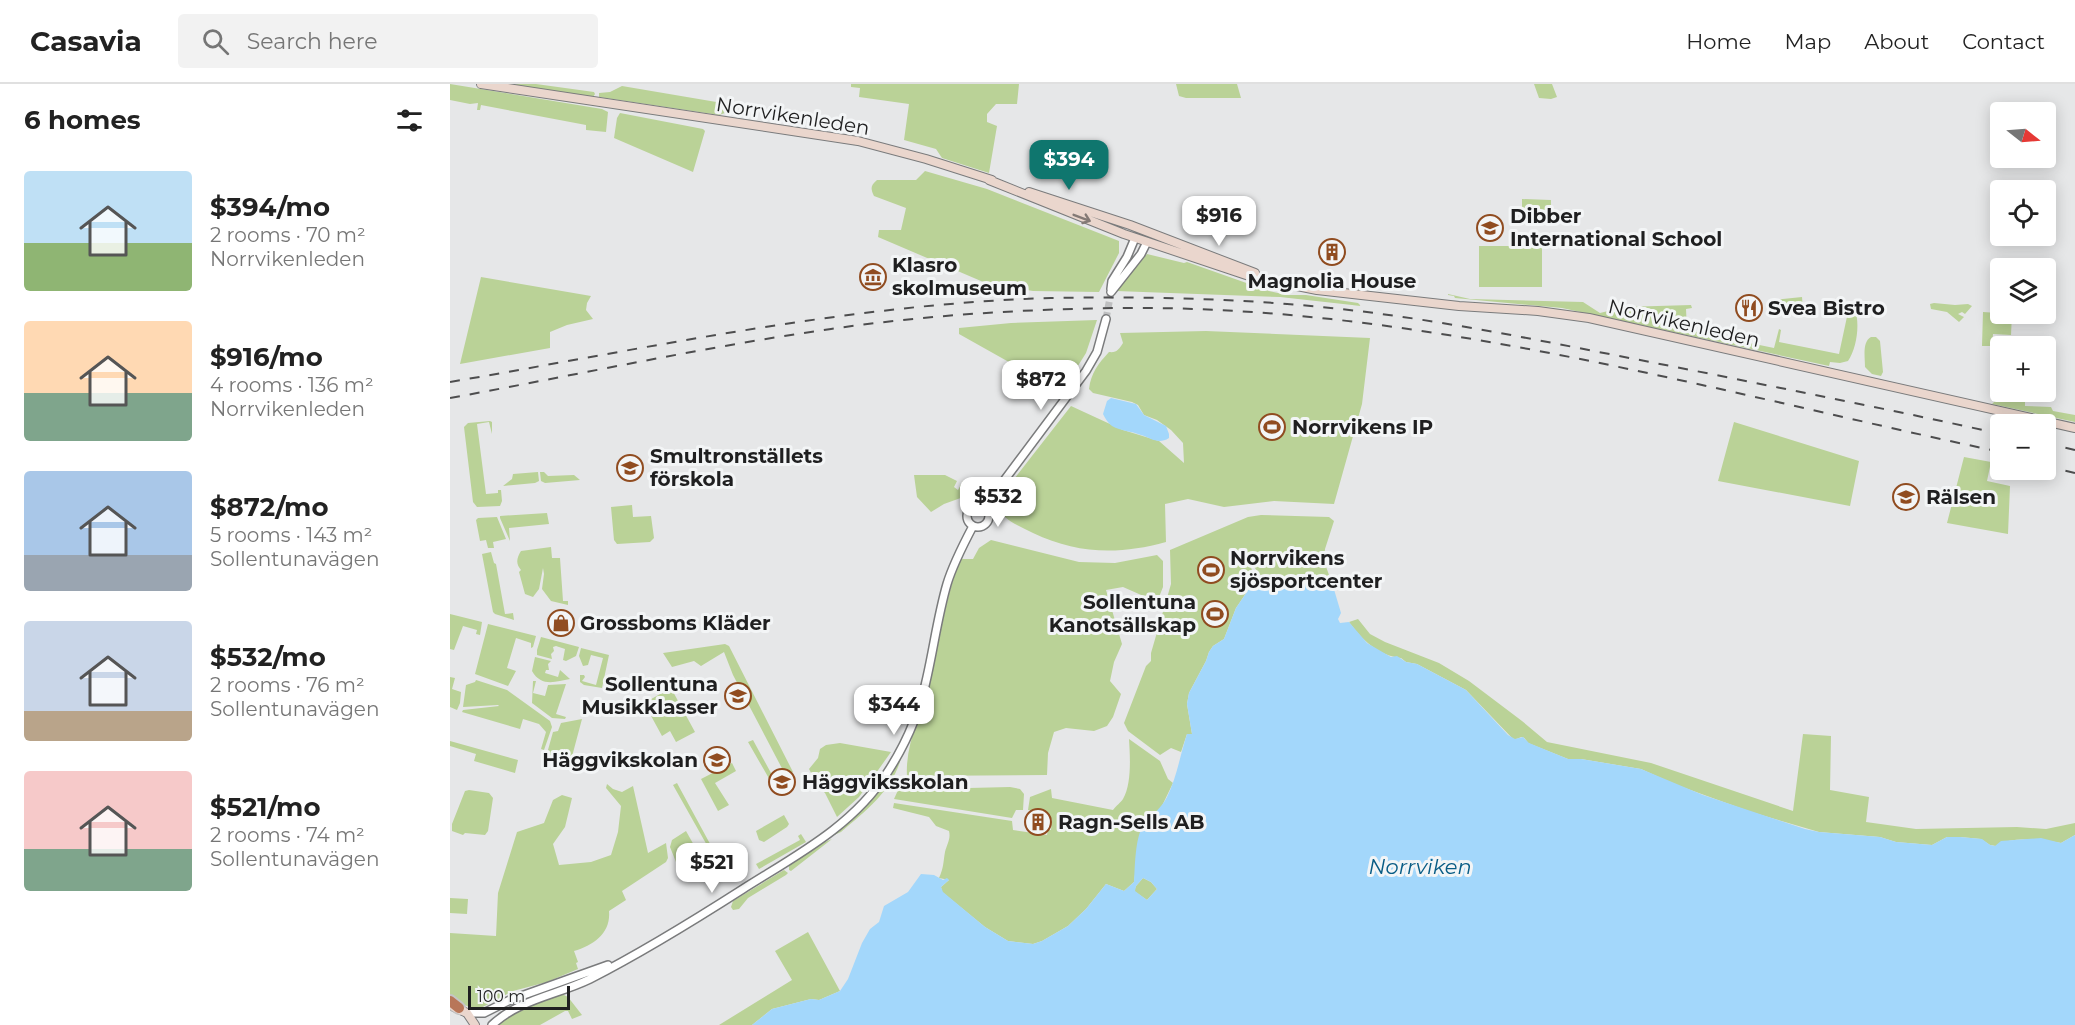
<!DOCTYPE html>
<html lang="en">
<head>
<meta charset="utf-8">
<style>
  body { margin:0; font-family:Montserrat,sans-serif; background:#f2f2f2; color:#222; height:100vh; display:flex; flex-direction:column; font-size:22px; white-space:nowrap }
  * { box-sizing:border-box; margin:0 }
  p { font-size:20px; color:#767676 }
  .icon { flex:none; width:33px; height:33px; fill:none; stroke:currentColor; stroke-width:2; stroke-linecap:round; stroke-linejoin:round }
  .map { position:relative; flex:1; overflow:hidden }
  .side { display:flex; flex-direction:column; background:#fff; width:450px }
  .side>* { flex:none }
  .needle { width:39px; rotate:107deg }
  .tools { position:absolute; left:1540px; top:18px; display:grid; gap:12px }
  .tools a { display:grid; place-items:center; width:66px; height:66px; border-radius:6px; background:#fff; box-shadow:0 3px 15px #0003; font-size:30px }
  .scale { position:absolute; left:18px; bottom:15px; width:102px; box-sizing:border-box; padding-left:6px; border:3px solid #1f1f20; border-top:0; font-size:16px; line-height:21px; white-space:nowrap; color:#1f1f20; -webkit-text-stroke:4px #f3f5f6; paint-order:stroke }
  .price { position:absolute; translate:-50% -51px; padding:0 14px; border-radius:12px; background:#fff; color:#222; font-size:20px; line-height:39px; filter:drop-shadow(0 2px 3px #0008) }
  .price::after { content:''; position:absolute; left:50%; top:36px; width:18px; height:14px; margin-left:-9px; background:inherit; clip-path:polygon(0 0,100% 0,50% 100%) }
  .price.selected { background:#0f766e; color:#fff }
  ul { padding:0; list-style:none }
  li { display:flex; align-items:center; gap:18px; height:150px; padding:0 24px }
  li span { display:grid; place-items:center; flex:none; width:168px; height:120px; border-radius:6px; color:#555 }
  li>.icon { margin-inline-start:auto }
  span .icon { width:72px; height:72px; fill:#fffc; stroke-width:1 }
  li b { font-size:26px }
  h2 { display:flex; justify-content:space-between; align-items:center; height:72px; padding:0 24px; font-size:26px }
  header { display:flex; align-items:center; gap:36px; box-sizing:border-box; height:84px; padding:0 30px; background:#fff; border-bottom:2px solid #e0e0e0 }
  header strong { font-size:28px }
  nav { display:flex; gap:33px; margin-inline-start:auto; font-size:21px }
  .search { width:420px; height:54px; background:#f2f2f2; display:flex; align-items:center; gap:15px; box-sizing:border-box; padding:0 21px; border-radius:6px; color:#767676; font-size:22px }
  main { display:flex; flex:1; min-height:0 }
  .map>svg:first-child { display:block }
  .green { fill:#bad297 }
  .water { fill:#a3d7fb; fill-rule:evenodd }
  .lines { fill:none; stroke-linecap:round; stroke-linejoin:round }
  .tertiary-tunnel { stroke:#bebfc0; stroke-width:7; stroke-dasharray:7 3.5; stroke-linecap:butt }
  .tertiary-casing { stroke:#7a7b7c; stroke-width:10 }
  .secondary-casing { stroke:#7a7b7c; stroke-width:10 }
  .motorway-casing { stroke:#c5c5c5; stroke-width:14 }
  .tertiary { stroke:#fff; stroke-width:7 }
  .secondary { stroke:#ead6cd; stroke-width:8 }
  .motorway { stroke:#b87659; stroke-width:10 }
  .rail { stroke:#4d4d4e; stroke-width:2; stroke-dasharray:10 10; stroke-linecap:butt }
  .oneway { stroke:#847a76 }
  .labels { text-anchor:middle; stroke-width:6; stroke-linejoin:round; paint-order:stroke }
  .street-label { font-size:20px; fill:#1f1f20; stroke:#f3f5f6 }
  .poi-label { font-size:20px; font-weight:bold; fill:#1f1f20; stroke:#f3f5f6; text-anchor:start }
  .water-label { font-size:21px; font-style:italic; fill:#085c85; stroke:#f3f5f6 }
</style>
</head>
<body>
<header>
<strong>Casavia</strong>
<div class="search"><svg class="icon" aria-label="search" viewBox="0 0 24 24"><circle cx="10" cy="10" r="6"/><path d="M15 15l6 6"/></svg>Search here</div>
<nav><a>Home</a><a>Map</a><a>About</a><a>Contact</a></nav>
</header>
<main>
<section class="side">
<h2>6 homes<svg class="icon" aria-label="filters" viewBox="0 0 24 24"><path d="M4 7h16M4 17h16"/><circle cx="9" cy="7" r="2"/><circle cx="15" cy="17" r="2"/></svg></h2>
<ul>
<li><span style="background:linear-gradient(#bfe0f5 60%,#8fb573 0)"><svg class="icon" aria-label="home" viewBox="0 0 24 24"><path d="M3 11l9-7 9 7M6 9v11h12V9"/></svg></span><div><b>$394/mo</b><p>2 rooms · 70 m²</p><p>Norrvikenleden</p></div></li>
<li><span style="background:linear-gradient(#ffd9b3 60%,#7fa58c 0)"><svg class="icon" aria-label="home" viewBox="0 0 24 24"><path d="M3 11l9-7 9 7M6 9v11h12V9"/></svg></span><div><b>$916/mo</b><p>4 rooms · 136 m²</p><p>Norrvikenleden</p></div></li>
<li><span style="background:linear-gradient(#a9c7e8 70%,#9aa5b1 0)"><svg class="icon" aria-label="home" viewBox="0 0 24 24"><path d="M3 11l9-7 9 7M6 9v11h12V9"/></svg></span><div><b>$872/mo</b><p>5 rooms · 143 m²</p><p>Sollentunavägen</p></div></li>
<li><span style="background:linear-gradient(#c9d6e8 75%,#b9a48a 0)"><svg class="icon" aria-label="home" viewBox="0 0 24 24"><path d="M3 11l9-7 9 7M6 9v11h12V9"/></svg></span><div><b>$532/mo</b><p>2 rooms · 76 m²</p><p>Sollentunavägen</p></div></li>
<li><span style="background:linear-gradient(#f6c9c9 65%,#7fa58c 0)"><svg class="icon" aria-label="home" viewBox="0 0 24 24"><path d="M3 11l9-7 9 7M6 9v11h12V9"/></svg></span><div><b>$521/mo</b><p>2 rooms · 74 m²</p><p>Sollentunavägen</p></div></li>
</ul>
</section>
<div class="map">
<svg width="1625" height="941" viewBox="0 0 1625 941">
  <rect width="100%" height="100%" fill="#e6e7e8"/>
  <path class="green" d="M0,0L152,25L158,28L156,48L136,46V41L31,21L30,26H27L28,19L20,20L0,16Z
    M61,0H86L144,8L145,10L143,13Z
    M401,0H569L567,20H546L537,30V38L547,42L539,89L492,74L486,65L454,56L459,20L409,13L410,4L401,3Z
    M726,0H787L791,14H736L729,12Z
    M1084,0H1102L1107,13L1101,15L1089,14Z
    M172,2L284,21L281,27L269,31L149,13V9L160,8Z
    M170,29L253,45L255,47L243,88L164,54L167,34Z
    M475,87L537,105L669,157V169L649,208L583,207L538,200L428,153L429,146H451L456,124L424,112C420,104 421,101 427,96H466Z
    M1072,115L1101,116V135L1072,134Z
    M1029,162H1092V203H1029Z
    M697,170L734,179L737,178L819,207L837,211H856L908,219L911,222L830,213L666,207Z
    M31,193L141,212L137,219L136,226L143,235L117,241L100,248V264L10,280Z
    M998,210L1020,215L1133,218L1150,229L1174,223L1241,221L1242,224L1236,225L1237,246L1324,264L1329,245L1331,246L1329,258L1389,270L1398,228L1396,227L1397,225L1405,226C1410,239 1407,264 1398,277L1390,279L1380,278L1379,282L1112,224L1005,214L1004,212L998,211Z
    M1352,213L1353,226L1349,224L1350,221L1341,219L1340,222L1335,220L1333,227L1322,225V216Z
    M1484,219L1505,221L1518,220L1522,222L1515,230L1512,228L1508,230L1514,233L1509,238L1497,228L1481,225L1480,220Z
    M1533,228L1562,230L1561,251L1543,250L1542,262H1532Z
    M647,236L636,269L611,309L588,298L587,288L566,282L509,250V244L561,239Z
    M756,247L920,254L912,320L884,420L824,417L774,423L738,415L715,420L716,458C669,471 627,470 583,449C573,444 563,440 555,433V418L550,413L621,322L673,346L709,357L734,379L733,359L721,346L707,336L694,331L688,321L682,318L643,309L639,305C641,289 648,280 659,268C667,269 669,265 673,259L670,249Z
    M1421,253H1426L1430,257L1433,288L1431,292L1422,290L1415,283C1415,273 1412,258 1421,253Z
    M1567,313H1575V322L1601,323L1603,327L1625,331V338L1542,320L1545,317H1558Z
    M40,337L42,338V350L39,338L27,340L36,410L48,409V406H51L52,417L50,422L27,423L23,418L14,343L18,339Z
    M1284,338L1409,377L1400,422L1268,397Z
    M1514,373L1541,378L1537,397L1560,402L1558,450L1497,439Z
    M88,388L89,397L85,399L53,402L62,395L63,390Z
    M90,388H94L98,392L124,391L130,396L95,399L91,397Z
    M464,391H495L507,397L504,403L508,406L513,397L530,407L494,420L481,428L467,413Z
    M182,421L183,433L201,432L204,454L200,458L167,460L164,456L161,423Z
    M97,429L99,440L59,444L60,457L50,434V432Z
    M811,431L879,433L884,437L875,465L874,477L883,502L868,493C850,499 833,493 814,495L799,477L805,496L786,524L774,555L763,562L759,568L756,577L739,609L737,620L742,650H737L731,668L721,664L710,671L678,647L674,639L696,582L701,577V569L721,500L720,466L798,433Z
    M47,433L56,455L43,458L44,464H38L36,456L30,457L26,436L28,434Z
    M541,456L629,478L665,479L707,471L713,477V503L707,518L673,503L656,506L672,560L664,578L660,597L671,610L663,633L657,642L644,647L616,644L604,648L598,669L597,691L457,692C455,659 472,629 480,597C490,556 495,515 510,475H523L529,464Z
    M101,463L102,474H110L113,517H118V521L101,517L92,505L94,490L93,484L89,505L83,513L75,510L69,488L71,486C66,480 66,475 71,467Z
    M41,468L44,479L46,480L55,530L63,529L64,536L45,530L43,528L32,470Z
    M0,530L32,538L30,551L26,550L27,546L13,542L4,566L0,565Z
    M908,535L920,550L935,558L989,579L1019,597L1072,637L1097,658L1201,679L1343,727L1353,650L1381,652L1380,706L1419,713L1416,738L1466,745L1567,743L1596,745L1625,739V751L1611,759C1597,756 1557,752 1546,762L1540,761L1531,755L1510,753H1497L1482,761L1446,758L1430,753L1369,748L1301,728L1224,700L1191,685L1131,675H1118L1078,659C1071,648 1072,656 1063,655L1016,606L967,580L956,578L951,574C929,572 912,556 899,538Z
    M38,540L86,552L83,563L81,564V559L66,554L57,584L66,587L58,602L25,590Z
    M91,553L129,563L126,572L116,577L113,576L115,565L106,562L103,563L104,567L101,570L102,575L87,571V566Z
    M275,560L279,562L343,688L336,692L283,591L274,568L251,582L244,577L222,583L213,569Z
    M131,564L159,571L152,604L134,601L130,598V591H134L135,593L132,597L146,601L153,574L141,571L138,581L133,582L129,572Z
    M85,573L101,577L98,580L99,586H96L95,589L108,593L110,586L120,595C105,598 91,603 82,587Z
    M0,593L5,594L2,605L11,608L10,619L7,626L0,623Z
    M26,596L57,606L100,637L102,643L94,666L91,665L96,648L89,640L73,635L70,645L12,628L13,626L49,622L48,621L13,623L16,601L25,598Z
    M83,597H86L83,609L95,612L98,601L116,600L106,630L116,633L115,635L102,634L82,619Z
    M221,604L245,648L226,658L220,647L212,652L194,619Z
    M132,635L120,680L96,673L103,648L108,647L111,639Z
    M679,655L710,677L718,695L723,699L711,724L701,732L691,745L684,798L674,807L656,800L636,825L618,842L592,857L583,860L558,857L535,843L492,808L491,803L499,796L489,794C494,783 493,779 495,768C497,760 501,755 499,747L486,742L479,733L443,724L444,719L562,737L563,746L597,751L598,746H601L602,735L599,734V729L578,726L580,713L601,705L602,714L663,726C666,722 671,718 673,715C682,700 680,671 679,655Z
    M303,656L333,711L331,712L321,698L298,658Z
    M0,657L68,676L65,689L24,677L26,670L0,662Z
    M390,659L441,668L409,713L387,733L375,709L368,702L359,685L368,674L370,665L376,661Z
    M452,671C443,706 418,725 391,748L384,751L421,715Z
    M282,679L286,687L265,699L279,721L268,727L251,695Z
    M227,699L265,769L284,759L291,770L273,780L267,779L223,701Z
    M157,700L163,705L172,708L183,702L198,769L216,759L218,774L216,778L172,807L176,816L159,827C161,849 144,861 124,867L128,878L126,879L128,885L97,898L63,907L29,925L19,923L0,914V849L46,852L48,809L67,748L94,739L103,716L112,711L122,714L115,743L103,760L109,781L141,778L161,771L168,748L171,722L156,704Z
    M455,701L519,704L560,703L570,705L574,710L573,726H566L562,734L444,715L449,704Z
    M19,706L39,709L43,714L38,747L35,751L15,749L13,751L2,747V740L15,707Z
    M334,731L339,740L337,743L314,758L309,756L306,747Z
    M236,747L245,763L230,771L235,779L228,783L220,763L222,756Z
    M351,750L356,758L309,785L306,780L350,756L348,752Z
    M382,755L341,787L339,786V781L375,758Z
    M334,786L338,789L336,791L298,814L289,825L283,826L281,823L283,817Z
    M693,794L701,798L707,805L697,816L684,807L686,802Z
    M0,814L18,815L17,830L0,829Z
    M358,848L390,907L369,916L361,915L322,925L302,941H269L342,896L325,867Z
    M112,910L118,913L132,931L122,935L118,927H115L90,941H48C66,924 88,916 112,910Z"/>
  <path class="water" d="M661,314L686,320L694,331L716,342L719,350V354C708,361 701,354 691,351C681,347 671,347 662,342C658,339 655,334 653,330L657,317Z
    M868,493L883,502L891,529L888,535L890,539L899,538L917,559L941,573L947,572L956,578L967,580L1016,606L1058,651L1065,655L1073,653L1079,659L1118,675H1131L1191,685L1253,711L1355,745L1369,748L1430,753L1446,758L1482,761L1497,753H1510L1532,755L1540,761L1545,762L1551,757L1591,754L1611,759L1625,751V941H302L322,925L361,915L369,916L390,907L398,895L412,859L420,845L429,838L434,822L458,808L471,790L484,791L493,796L497,794L499,796L491,803L493,808L535,843L558,857L583,860L592,857L618,842L636,825L656,800L674,807L684,798C685,783 685,754 693,742C701,731 711,725 717,713C727,693 730,671 737,650H742L737,620L739,609L756,577L759,568L763,562L774,555L786,524L805,496L823,494L856,497ZM693,794L701,798L707,805L697,816L685,807L686,802Z"/>
  <g class="lines">
    <path class="tertiary-tunnel" d="M656,235L661,208"/>
    <defs>
      <path id="tertiary" d="M661,205L662,197L677,173L685,154
        M661,208L691,170L697,158
        M517 432a11 11 0 1 1 22 0a11 11 0 1 1-22 0Z
        M535,422L636,287L647,268L656,235
        M17,929H34L60,916L158,881
        M42,941C70,915 107,911 140,895C193,868 243,837 293,805C345,772 402,743 437,689C456,660 470,627 477,593C484,562 488,531 497,500C503,480 513,461 523,442"/>
      <path id="secondary" d="M31,0L408,57L476,75L542,96
        M539,96L674,150L802,193L867,206L1009,222L1088,227L1139,234L1625,344
        M579,108L680,141L805,189
        M4,923L17,929L25,941"/>
      <path id="motorway" d="M0,917L9,924"/>
    </defs>
    <use href="#tertiary" class="tertiary-casing"/>
    <use href="#secondary" class="secondary-casing"/>
    <use href="#motorway" class="motorway-casing"/>
    <use href="#tertiary" class="tertiary"/>
    <use href="#secondary" class="secondary"/>
    <use href="#motorway" class="motorway"/>
    <path class="rail" d="M0,298C199,264 399,220 601,214C709,212 817,215 924,229C1025,242 1126,264 1226,283C1335,305 1443,326 1551,350
      M0,314C127,291 253,263 381,245C477,231 575,225 672,224C971,221 1261,307 1551,368
      M1596,359L1625,366
      M1596,382L1625,389"/>
  </g>
  <defs><path id="oneway-shaft" d="M-6 0H5M1.5-3L5.5 0L1.5 3" fill="none" stroke-width="1.6" stroke-linecap="round" stroke-linejoin="round" transform="scale(1.5)"/></defs>
  <use class="oneway" href="#oneway-shaft" transform="translate(632 134) rotate(21)"/>
  <defs>
    <symbol id="school-ring" viewBox="-11 -11 22 22"><circle r="9.5" fill="#f3f5f6" stroke="#904c20" stroke-width="1.5"/><path d="M0-5L7-2L0 1L-7-2ZM-4 1L0 2.5L4 1V4Q0 6-4 4Z" fill="#904c20"/></symbol>
    <symbol id="building-ring" viewBox="-11 -11 22 22"><circle r="9.5" fill="#f3f5f6" stroke="#904c20" stroke-width="1.5"/><path d="M-4-6H4V6H1V3H-1V6H-4ZM-2.5-4.3h1.7v1.8h-1.7ZM.8-4.3h1.7v1.8H.8ZM-2.5-1h1.7V.8h-1.7ZM.8-1h1.7V.8H.8Z" fill="#904c20"/></symbol>
    <symbol id="museum-ring" viewBox="-11 -11 22 22"><circle r="9.5" fill="#f3f5f6" stroke="#904c20" stroke-width="1.5"/><path d="M0-6L6-3V-2H-6V-3ZM-5-1h2V3h-2ZM-1-1h2V3h-2ZM3-1h2V3H3ZM-6 4H6V6H-6Z" fill="#904c20"/></symbol>
    <symbol id="restaurant-ring" viewBox="-11 -11 22 22"><circle r="9.5" fill="#f3f5f6" stroke="#904c20" stroke-width="1.5"/><path d="M-5-6h1v4h1v-4h1v4h1v-4h1v5L-1.5 .5V6h-2V.5L-5-1ZM5-6V6H3V1.5H1.5Q1.5-4 5-6Z" fill="#904c20"/></symbol>
    <symbol id="stadium-ring" viewBox="-11 -11 22 22"><circle r="9.5" fill="#f3f5f6" stroke="#904c20" stroke-width="1.5"/><path d="M0-5a6.5 5 0 1 0 0 10a6.5 5 0 1 0 0-10ZM-3.5-1.8h7v3.6h-7Z" fill="#904c20"/></symbol>
    <symbol id="shop-ring" viewBox="-11 -11 22 22"><circle r="9.5" fill="#f3f5f6" stroke="#904c20" stroke-width="1.5"/><path d="M-5-2.5h2.3a2.7 3.5 0 0 1 5.4 0H5L5.5 6h-11ZM-1.5-2.5h3a1.5 2.3 0 0 0-3 0Z" fill="#904c20"/></symbol>
  </defs>
  <g fill-rule="evenodd">
    <use href="#school-ring" x="1025" y="129" width="30" height="30"/>
    <use href="#building-ring" x="867" y="153" width="30" height="30"/>
    <use href="#museum-ring" x="408" y="178" width="30" height="30"/>
    <use href="#restaurant-ring" x="1284" y="209" width="30" height="30"/>
    <use href="#stadium-ring" x="807" y="328" width="30" height="30"/>
    <use href="#school-ring" x="165" y="369" width="30" height="30"/>
    <use href="#school-ring" x="1441" y="398" width="30" height="30"/>
    <use href="#stadium-ring" x="746" y="471" width="30" height="30"/>
    <use href="#stadium-ring" x="750" y="515" width="30" height="30"/>
    <use href="#shop-ring" x="96" y="524" width="30" height="30"/>
    <use href="#school-ring" x="273" y="597" width="30" height="30"/>
    <use href="#school-ring" x="252" y="661" width="30" height="30"/>
    <use href="#school-ring" x="317" y="683" width="30" height="30"/>
    <use href="#building-ring" x="573" y="723" width="30" height="30"/>
  </g>
  <g class="labels">
    <g class="street-label">
      <text transform="translate(343 32) rotate(9)" y="7">Norrvikenleden</text>
      <text transform="translate(1234 239) rotate(13)" y="7">Norrvikenleden</text>
    </g>
    <g class="poi-label">
      <text x="1060" y="139">Dibber<tspan x="1060" dy="23">International School</tspan></text>
      <text x="442" y="188">Klasro<tspan x="442" dy="23">skolmuseum</tspan></text>
      <text x="882" y="204" text-anchor="middle">Magnolia House</text>
      <text x="1318" y="231">Svea Bistro</text>
      <text x="842" y="350">Norrvikens IP</text>
      <text x="200" y="379">Smultronställets<tspan x="200" dy="23">förskola</tspan></text>
      <text x="1476" y="420">Rälsen</text>
      <text x="780" y="481">Norrvikens<tspan x="780" dy="23">sjösportcenter</tspan></text>
      <text x="746" y="525" text-anchor="end">Sollentuna<tspan x="746" dy="23">Kanotsällskap</tspan></text>
      <text x="130" y="546">Grossboms Kläder</text>
      <text x="268" y="607" text-anchor="end">Sollentuna<tspan x="268" dy="23">Musikklasser</tspan></text>
      <text x="248" y="683" text-anchor="end">Häggvikskolan</text>
      <text x="352" y="705">Häggviksskolan</text>
      <text x="608" y="745">Ragn-Sells AB</text>
    </g>
    <g class="water-label">
      <text x="970" y="790">Norrviken</text>
    </g>
  </g>
</svg>
<div class="tools">
<a><svg class="needle" viewBox="-14 -14 28 28"><path d="M0-13l5 13h-10z" fill="#e53935"/><path d="M0 13l5-13h-10z" fill="#767676"/></svg></a>
<a><svg class="icon" aria-label="locate" viewBox="0 0 24 24"><circle cx="12" cy="12" r="6"/><path d="M12 2v4M12 18v4M2 12h4M18 12h4"/></svg></a>
<a><svg class="icon" aria-label="layers" viewBox="0 0 24 24"><path d="M12 4l9 5-9 5-9-5zM3 14l9 5 9-5"/></svg></a>
<a>+</a>
<a>−</a>
</div>
<div class="scale">100 m</div>
<b class="price selected" style="left:619px;top:107px">$394</b>
<b class="price" style="left:769px;top:163px">$916</b>
<b class="price" style="left:591px;top:327px">$872</b>
<b class="price" style="left:548px;top:444px">$532</b>
<b class="price" style="left:444px;top:652px">$344</b>
<b class="price" style="left:262px;top:810px">$521</b>
</div>
</main>
</body>
</html>
